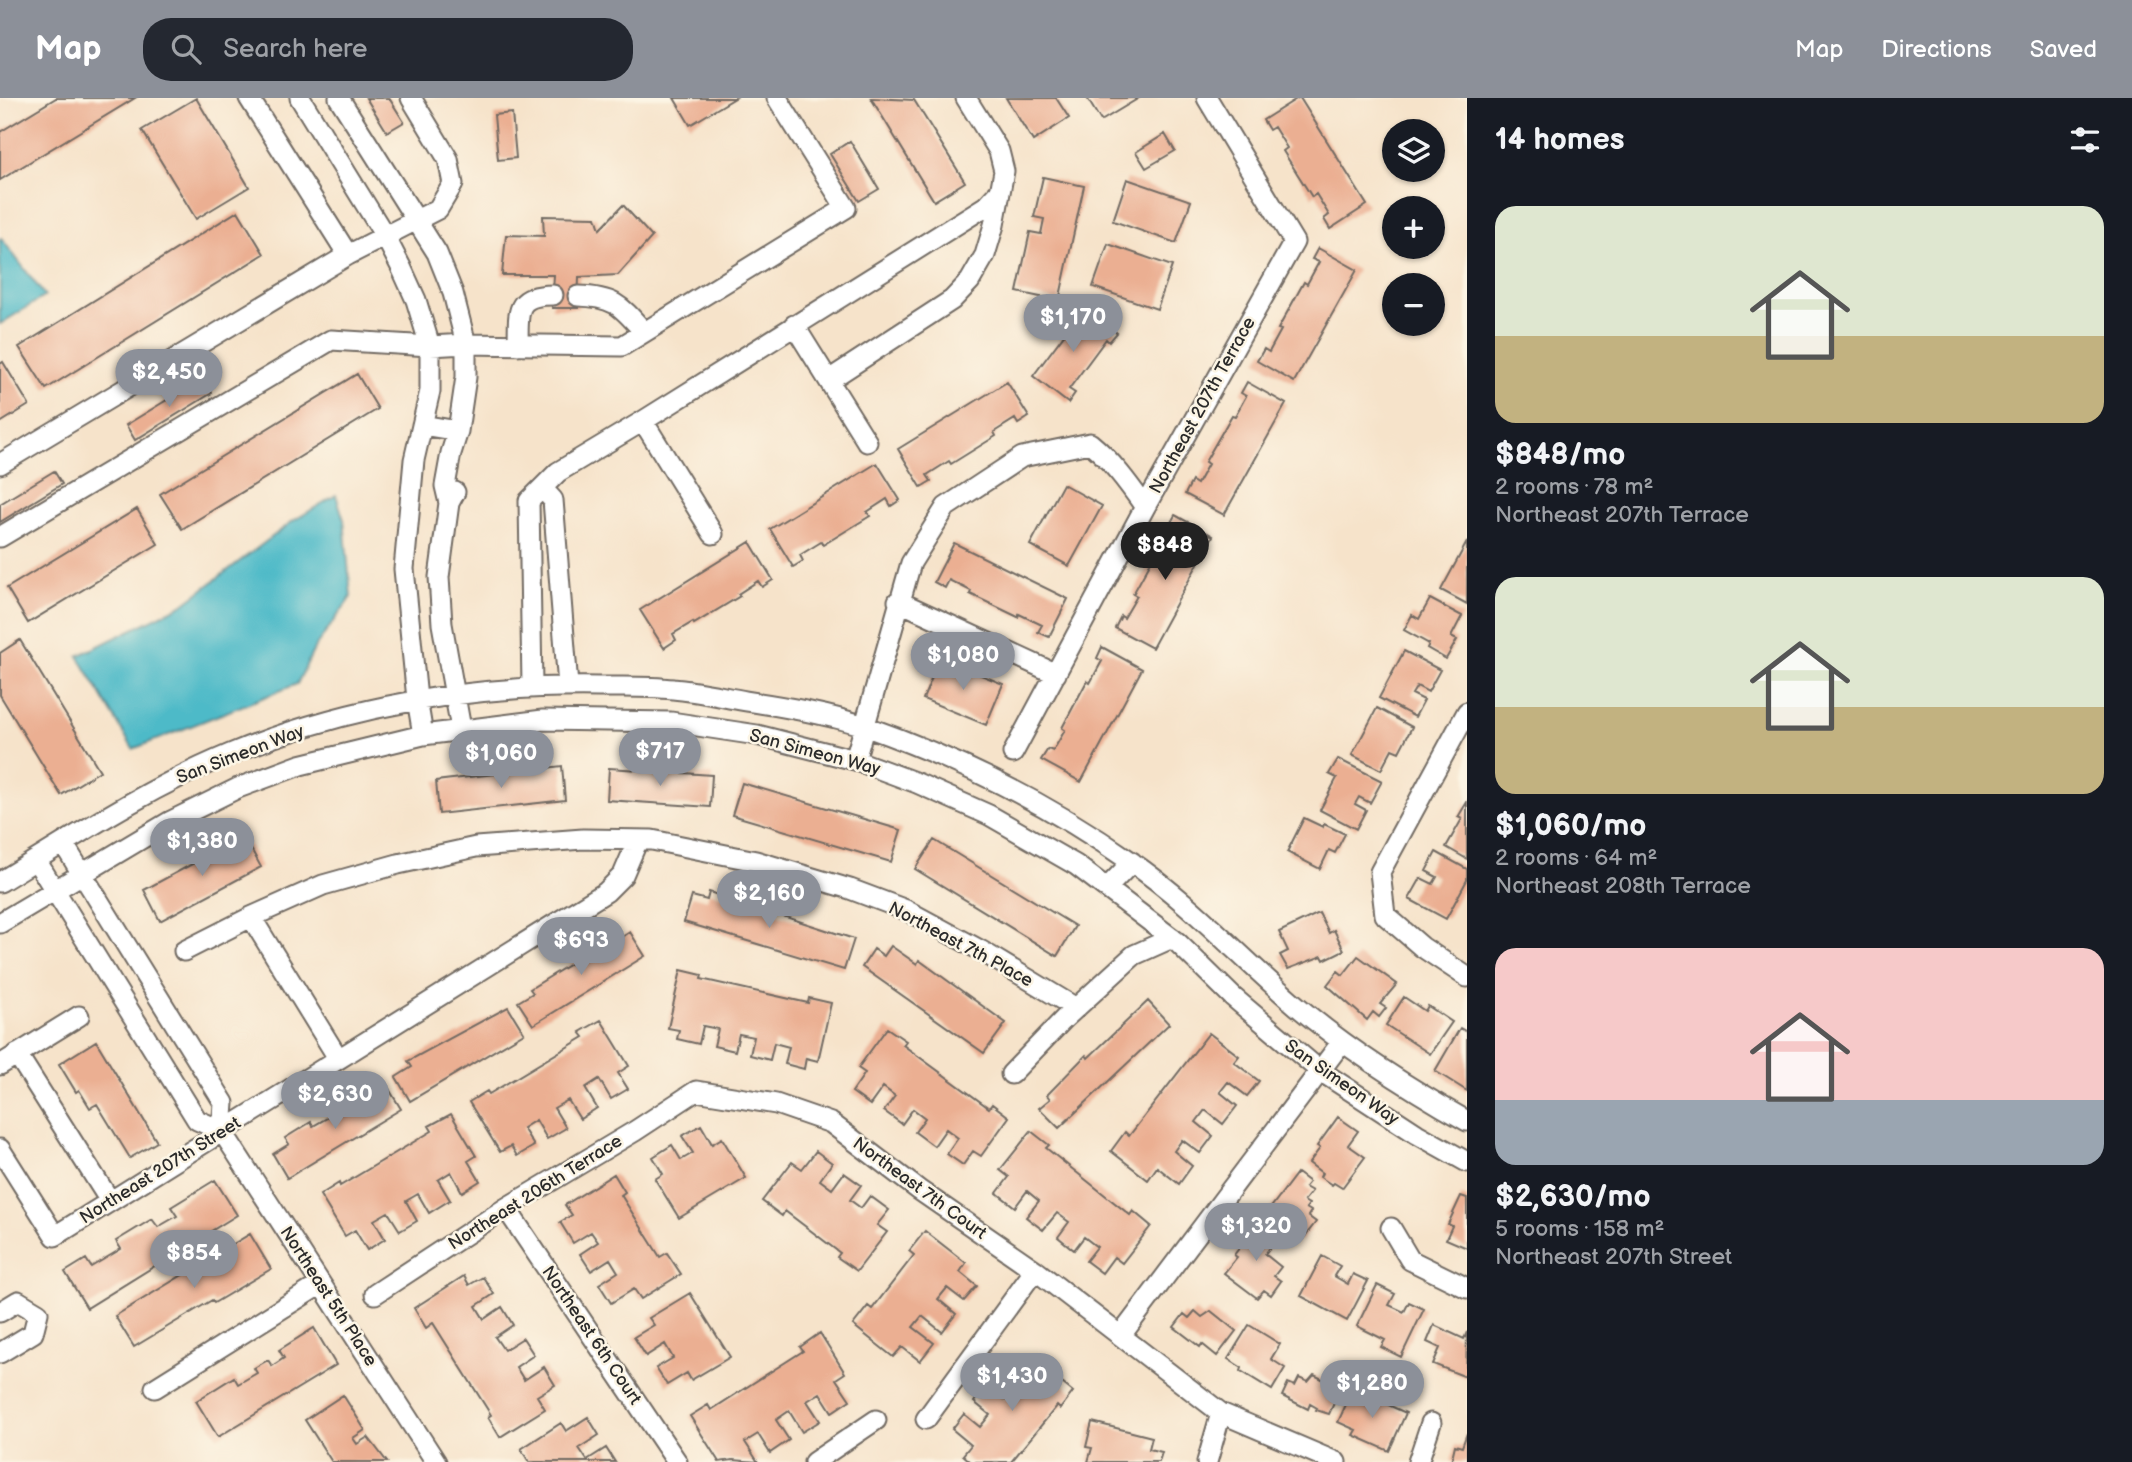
<!DOCTYPE html>
<html lang="en">
<head>
<meta charset="utf-8">
<style>
  body { margin:0; font-family:"Balsamiq Sans",sans-serif; background:#242831; color:#f1f3f6; height:100vh; display:flex; flex-direction:column; font-size:26px; white-space:nowrap }
  * { box-sizing:border-box; margin:0 }
  p { font-size:23px; color:#9ea1a6 }
  .icon { flex:none; width:38px; height:38px; fill:none; stroke:currentColor; stroke-width:2; stroke-linecap:round; stroke-linejoin:round }
  .map { position:relative; flex:1; overflow:hidden }
  .side { display:flex; flex-direction:column; background:#171b24; width:665px }
  .side>* { flex:none }
  .controls { position:absolute; left:1382px; top:21px; display:grid; gap:14px }
  .controls a { display:grid; place-items:center; width:63px; height:63px; border-radius:50%; background:#171b24; box-shadow:0 2px 5px #0004; font-size:35px }
  .price { position:absolute; translate:-50% -60px; padding:0 16px; border-radius:24px; background:#8c9099; color:#fff; font-size:23px; line-height:46px; filter:drop-shadow(0 2px 4px #0008) }
  .price::after { content:''; position:absolute; left:50%; top:42px; width:21px; height:16px; margin-left:-10px; background:inherit; clip-path:polygon(0 0,100% 0,50% 100%) }
  .price.current { background:#222; color:#fff }
  ul { padding:0; list-style:none }
  li { display:grid; align-content:center; gap:14px; height:371px; padding:0 28px }
  li span { display:grid; place-items:center; height:217px; border-radius:21px; color:#555 }
  li>.icon { margin-inline-start:auto }
  span .icon { width:126px; height:126px; fill:#fffc; stroke-width:1 }
  li b { font-size:30px }
  h2 { display:flex; justify-content:space-between; align-items:center; height:84px; padding:0 28px; font-size:30px }
  header { display:flex; align-items:center; gap:42px; box-sizing:border-box; height:98px; padding:0 35px; background:#8c9099; color:#fff }
  header strong { font-size:33px }
  nav { display:flex; gap:38px; margin-inline-start:auto; font-size:24px }
  .search { width:490px; height:63px; background:#242831; display:flex; align-items:center; gap:18px; box-sizing:border-box; padding:0 24px; border-radius:28px; color:#9ea1a6; font-size:26px }
  main { display:flex; flex:1; min-height:0 }
  .map>svg:first-child { display:block }
  .water { fill:#4dbac8; stroke:#3c727a; stroke-width:2 }
  .building { fill:#ebaf92 }
  .lines { fill:none; stroke-linecap:round; stroke-linejoin:round }
  .minor-casing { stroke:#726b63; stroke-width:23 }
  .minor { stroke:#fff; stroke-width:19 }
  .labels { text-anchor:middle; stroke-width:5; stroke-linejoin:round; paint-order:stroke }
  .street-label { font-size:18px; fill:#2b2b2b; stroke:#fcf5e5 }
</style>
</head>
<body>
<header>
<strong>Map</strong>
<div class="search"><svg class="icon" aria-label="search" viewBox="0 0 24 24"><circle cx="10" cy="10" r="6"/><path d="M15 15l6 6"/></svg>Search here</div>
<nav><a>Map</a><a>Directions</a><a>Saved</a></nav>
</header>
<main>
<div class="map">
<svg width="1467" height="1364" viewBox="0 0 1467 1364">
  <rect width="100%" height="100%" fill="#fcf5e5"/>
  <filter id="ink" filterUnits="userSpaceOnUse"><feTurbulence type="fractalNoise" baseFrequency=".0143" numOctaves="2"/><feDisplacementMap in="SourceGraphic" scale="14" xChannelSelector="R" yChannelSelector="G"/><feConvolveMatrix kernelMatrix="1 2 1 2 8 2 1 2 1" color-interpolation-filters="sRGB"/></filter>
  <filter id="wash" filterUnits="userSpaceOnUse"><feTurbulence type="fractalNoise" baseFrequency=".00686" numOctaves="4" result="noise"/><feDisplacementMap in="SourceGraphic" scale="28" xChannelSelector="R" yChannelSelector="G"/><feGaussianBlur stdDeviation="1.57" result="paint"/><feColorMatrix in="noise" values="0 0 0 0 0 0 0 0 0 0 0 0 0 0 0 0 0 1.4 0 .05"/><feComposite in="paint" operator="in"/></filter>
  <g filter="url(#wash)">
    <rect width="100%" height="100%" fill="#f6e3ca"/>
    <path class="water" d="M1,140L45,198L0,226V141Z
      M336,397L344,422L351,499L314,551L297,586L133,651L78,558L182,507L293,423Z"/>
    <g id="blocks">
      <path class="building" d="M56,0H135L0,82V34Z
        M196,0L249,89L196,121L142,32Z
        M366,0H389L404,24L387,34Z
        M674,0H735L690,27Z
        M871,0L914,2L965,84L934,103Z
        M1006,0H1056L1069,20L1033,43Z
        M1087,0H1139L1101,23Z
        M1298,0H1300L1367,107L1330,131L1324,121L1329,117L1316,96L1312,99L1283,53L1287,50L1274,29L1269,32L1263,22Z
        M512,15L516,60L498,62L494,17Z
        M1165,36L1175,53L1146,70L1136,54Z
        M850,43L879,91L859,103L830,56Z
        M1043,79L1084,88L1059,203L1017,194L1030,134L1041,136L1044,121L1034,119Z
        M1127,81L1191,103L1176,145L1113,123Z
        M623,107L652,139L618,177L579,179L578,210H552L554,177H502L506,137L544,138L543,118L596,119L600,131Z
        M238,113L264,156L46,291L19,249Z
        M1108,146L1172,168L1157,211L1093,189Z
        M1318,150L1357,172L1294,284L1257,263L1264,251L1269,254L1281,232L1278,231L1304,184L1307,186L1319,164L1312,161Z
        M1084,210L1117,235L1109,244L1106,241L1069,291L1075,295L1068,305L1033,278Z
        M3,264L29,307L0,325V266Z
        M357,276L378,311L182,431L160,396Z
        M203,280L212,295L135,342L126,327Z
        M1007,284L1029,319L1018,326L1015,321L994,334L996,338L951,366L949,363L927,377L931,383L921,389L898,351Z
        M1247,284L1286,306L1224,417L1185,396L1192,383L1197,386L1208,366L1205,364L1232,317L1235,318L1246,298L1241,295Z
        M877,365L900,402L891,408L887,401L867,414L870,418L823,447L821,444L800,457L803,463L793,469L770,431Z
        M54,373L62,386L0,424V406Z
        M1063,386L1102,408L1069,468L1030,447Z
        M137,411L158,446L28,525L7,490Z
        M1175,417L1213,438L1152,550L1115,530L1121,518L1124,520L1137,498L1133,496L1159,449L1162,451L1173,430L1169,428Z
        M750,444L773,482L762,489L758,483L738,496L740,498L694,526L693,524L673,536L676,542L664,550L640,512Z
        M1467,444V506L1441,492Z
        M954,445L1068,501L1049,539L1038,534L1042,527L1019,516L1018,519L970,496L971,493L949,482L945,490L934,484Z
        M1430,501L1462,518L1451,539L1457,542L1446,561L1427,550L1429,546L1404,532L1412,517L1419,521Z
        M20,542L100,673L61,697L0,597V555Z
        M1102,549L1142,571L1081,684L1041,662L1048,651L1053,653L1065,632L1062,630L1087,583L1090,585L1102,563L1097,560Z
        M1404,553L1440,572L1428,594L1417,588L1412,596L1424,602L1415,619L1379,600Z
        M940,560L1003,586L986,627L923,601Z
        M1377,610L1412,629L1399,654L1392,651L1381,672L1352,657Z
        M1338,661L1382,683L1370,705L1359,699L1355,706L1366,712L1356,731L1320,712L1337,680L1329,676Z
        M562,668L565,702L439,716L436,683Z
        M609,670L712,677L710,709L607,702Z
        M742,685L901,732L891,764L732,717Z
        M1467,704V761L1446,749L1462,721L1458,719Z
        M1304,720L1323,729L1324,726L1345,736L1335,755L1329,752L1320,771L1287,754Z
        M244,738L261,769L160,823L144,792Z
        M934,742L1075,828L1057,858L915,771Z
        M1436,754L1467,771V782L1446,821L1409,801L1421,780L1433,786L1437,779L1426,773Z
        M709,794L854,841L844,872L684,824L692,798L707,802Z
        M1319,815L1329,835L1334,832L1344,852L1324,862L1322,858L1288,871L1280,857L1288,853L1279,834Z
        M630,834L645,858L533,927L518,904L533,895L530,891L614,839L616,843Z
        M891,848L917,866L919,862L1006,925L984,955L862,869L874,851L884,858Z
        M1358,858L1397,886L1380,906L1386,910L1379,919L1373,914L1367,922L1327,887L1338,873L1343,877Z
        M681,872L702,877L701,881L808,905L809,900L831,905L818,963L806,960L804,971L785,966L789,949L774,945L770,962L750,957L754,939L739,936L735,953L714,948L718,931L703,928L699,946L677,941L679,932L668,930Z
        M1404,899L1425,913L1428,908L1452,924L1430,956L1386,927Z
        M1148,903L1169,926L1059,1030L1039,1010L1050,1001L1047,997L1086,957L1088,960Z
        M508,909L524,935L410,1003L396,979L412,969L408,963Z
        M601,922L629,968L618,975L628,991L611,1001L599,981L585,990L597,1010L580,1021L568,1002L554,1010L566,1030L547,1041L536,1022L523,1030L534,1048L517,1058L511,1048L500,1054L469,1004L487,993L489,996L584,939L580,934Z
        M887,930L906,943L903,947L989,1010L992,1006L1009,1019L981,1058L973,1053L963,1067L947,1056L958,1040L946,1031L934,1048L915,1034L925,1020L913,1011L902,1026L884,1013L895,998L883,989L870,1007L852,994L865,975L858,970Z
        M1460,930L1467,934V993L1435,973Z
        M1209,935L1239,958L1234,964L1259,983L1247,998L1228,984L1220,994L1237,1008L1223,1026L1205,1012L1196,1024L1213,1038L1200,1055L1182,1042L1174,1053L1192,1068L1179,1086L1157,1069L1148,1082L1111,1053L1125,1034L1129,1038Z
        M96,943L157,1044L130,1060L97,1006L90,1010L79,992L76,994L59,966Z
        M386,986L401,1011L287,1080L273,1056L289,1046L285,1040L311,1024L313,1028Z
        M451,1016L476,1058L468,1063L480,1083L462,1094L451,1074L438,1082L450,1102L429,1115L418,1096L406,1103L417,1123L400,1133L388,1114L374,1122L385,1141L367,1152L355,1132L345,1138L320,1097L339,1085L340,1088L432,1033L429,1028Z
        M1338,1019L1358,1033L1348,1047L1365,1059L1342,1090L1334,1085L1332,1087L1320,1079L1322,1075L1309,1065L1320,1050L1317,1048Z
        M701,1027L712,1046L722,1040L746,1080L679,1120L655,1081L663,1076L653,1059L672,1047L681,1062L693,1055L682,1038Z
        M1031,1033L1049,1047L1046,1050L1130,1117L1133,1113L1151,1128L1122,1165L1114,1159L1102,1175L1086,1163L1097,1149L1084,1139L1074,1152L1058,1139L1069,1124L1057,1115L1043,1132L1026,1119L1039,1103L1027,1093L1015,1109L997,1095L1009,1079L1000,1072Z
        M816,1053L832,1065L820,1082L832,1091L844,1075L861,1087L850,1102L861,1110L870,1098L889,1112L877,1127L887,1134L857,1173L837,1159L840,1155L785,1113L782,1118L762,1103L792,1064L802,1071Z
        M1297,1075L1309,1084L1305,1089L1312,1093L1304,1103L1309,1106L1306,1110L1311,1113L1308,1118L1316,1124L1301,1143L1266,1116Z
        M614,1076L625,1094L621,1097L660,1159L667,1155L681,1176L641,1201L634,1191L611,1205L599,1186L618,1174L610,1161L591,1173L580,1156L598,1144L591,1134L573,1145L560,1124L572,1117L565,1107Z
        M215,1082L237,1117L87,1210L65,1174L86,1161L91,1169L121,1151L116,1143L152,1121L158,1129L177,1118L171,1109Z
        M1461,1098L1467,1100V1150L1446,1141L1452,1128L1448,1126Z
        M1259,1124L1278,1139L1265,1156L1281,1169L1274,1178L1281,1183L1271,1197L1264,1192L1257,1200L1224,1175L1237,1159L1234,1157Z
        M925,1133L966,1165L960,1174L977,1188L964,1203L947,1190L938,1201L956,1216L942,1234L922,1218L913,1229L934,1245L920,1263L902,1249L893,1259L853,1227L868,1208L872,1211L914,1157L909,1153Z
        M250,1136L271,1171L214,1205L212,1202L134,1249L115,1218Z
        M1322,1158L1340,1168L1334,1178L1348,1186L1353,1176L1368,1183L1347,1223L1301,1198Z
        M464,1178L469,1187L483,1179L494,1196L476,1208L484,1221L502,1209L513,1227L495,1239L504,1252L523,1240L534,1257L516,1269L524,1282L544,1269L555,1287L537,1298L545,1311L500,1339L488,1319L491,1317L433,1225L426,1230L414,1210Z
        M1377,1187L1395,1196L1389,1207L1404,1214L1409,1204L1424,1211L1401,1259L1381,1249L1385,1242L1357,1228Z
        M690,1195L730,1259L691,1282L687,1275L667,1287L656,1270L673,1260L665,1246L646,1258L634,1239L654,1227L649,1220Z
        M1195,1213L1202,1219L1211,1213L1236,1233L1217,1258L1202,1246L1200,1249L1174,1229L1184,1216L1189,1220Z
        M1249,1227L1280,1246L1271,1261L1285,1270L1272,1292L1241,1273L1242,1270L1228,1261Z
        M1434,1227L1464,1241L1467,1234L1466,1279L1433,1266L1440,1250L1427,1244Z
        M314,1230L336,1267L218,1339L196,1303L234,1279L238,1286L257,1275L254,1270L268,1262L272,1268L284,1260L279,1252Z
        M820,1235L845,1275L836,1281L850,1302L832,1314L820,1295L807,1303L820,1323L802,1334L789,1313L776,1322L789,1342L770,1355L758,1336L745,1344L758,1364L733,1362L719,1364L690,1318L708,1307L711,1312L803,1253L800,1249Z
        M1010,1260L1027,1274L1035,1263L1073,1294L1060,1311L1057,1308L1011,1364H971L963,1357L971,1347L952,1331L964,1316L980,1329L990,1317L974,1304L987,1287L1005,1302L1014,1291L996,1276Z
        M1314,1277L1341,1290L1329,1316L1316,1312L1317,1310L1310,1306L1308,1311L1282,1298L1288,1285L1295,1288L1299,1280L1308,1284Z
        M1353,1291L1406,1315L1389,1353L1353,1337L1356,1332L1338,1324Z
        M343,1297L365,1332L353,1340L357,1346L368,1339L387,1364H332L305,1322Z
        M588,1319L599,1337L579,1350L587,1362L606,1350L615,1364H529L521,1351L561,1325L566,1333Z
        M1092,1324L1152,1339L1149,1351L1162,1354L1159,1364H1088L1092,1350L1086,1349Z
        M1467,1335V1364H1451L1455,1347L1462,1349Z"/>
    </g>
  </g>
  <g filter="url(#ink)">
    <use href="#blocks" fill-opacity="0" stroke="#726b63" stroke-width="2"/>
    <g class="lines">
      <defs>
        <path id="minor" d="M249,0L348,157
          M300,0L385,138L401,169L416,202L430,248V293L414,362L404,471L417,601L423,637
          M339,0L437,155L453,195L466,246V279L458,333L451,355L445,388L449,405
          M578,198C615,199 621,208 644,234
          M794,227L867,344
          M518,247C519,215 513,197 553,197
          M829,282L952,202L970,183L985,157L994,127L1004,73L999,53L966,0
          M643,323L713,436
          M422,327L458,333
          M0,366L348,157L438,111L453,86L448,61L411,0
          M543,391L553,402L568,588
          M455,394L449,405L439,479L442,526L461,631
          M0,439L331,242L430,248L466,246L622,248L846,110L777,0
          M898,503L1056,576
          M532,588L529,403L558,374L643,323L986,108L999,94
          M1467,614L1380,774L1385,817L1422,849L1467,879
          M1013,655L1145,409L1294,144L1207,0
          M855,662L911,465L946,409L1022,359L1090,345C1112,363 1128,385 1145,409
          M63,745L224,1005L222,1033
          M36,762L197,1022L222,1033L436,1364
          M0,784C75,738 148,690 230,656C346,608 473,587 599,589C624,589 649,588 673,591C698,593 722,599 746,603C786,609 828,616 867,629C960,662 1049,706 1130,763C1191,805 1241,860 1297,908C1350,953 1407,989 1467,1023
          M1107,790L1132,764
          M251,819L338,960
          M0,825L171,723L238,690L300,667L423,637L543,622L671,624L757,637L855,662L917,685L989,717L1076,767L1177,844L1233,899L1319,972L1417,1036L1467,1064
          M184,853L251,819L323,787L398,766L476,749L583,741L652,742L756,763L850,791L906,812L980,852L1076,910
          M17,956L110,1103
          M0,967L79,918
          M1011,976L1064,921L1134,857L1172,840
          M0,1051L55,1138L606,794L623,777L638,742
          M506,1110L677,1364
          M1391,1130L1410,1162L1467,1190
          M375,1196L506,1110L635,1033L696,993L776,1006L831,1025L919,1092L1035,1172L1221,1315L1336,1364
          M0,1214L18,1203L38,1215L33,1235L0,1255
          M1122,1236L1341,945
          M155,1290L321,1186
          M926,1321L1035,1172
          M814,1364L876,1322
          M1207,1364L1221,1315
          M1418,1364L1431,1325"/>
      </defs>
      <use href="#minor" class="minor-casing"/>
      <use href="#minor" class="minor"/>
    </g>
  </g>
  <g class="labels">
    <g class="street-label">
      <text transform="translate(1202 307) rotate(-61)" y="6">Northeast 207th Terrace</text>
      <text transform="translate(815 654) rotate(15)" y="6">San Simeon Way</text>
      <text transform="translate(240 656) rotate(-21)" y="6">San Simeon Way</text>
      <text transform="translate(961 846) rotate(28)" y="6">Northeast 7th Place</text>
      <text transform="translate(1342 984) rotate(35)" y="6">San Simeon Way</text>
      <text transform="translate(160 1072) rotate(-32)" y="6">Northeast 207th Street</text>
      <text transform="translate(920 1090) rotate(36)" y="6">Northeast 7th Court</text>
      <text transform="translate(535 1094) rotate(-32)" y="6">Northeast 206th Terrace</text>
      <text transform="translate(329 1198) rotate(57)" y="6">Northeast 5th Place</text>
      <text transform="translate(592 1237) rotate(56)" y="6">Northeast 6th Court</text>
    </g>
  </g>
</svg>
<div class="controls">
<a><svg class="icon" aria-label="layers" viewBox="0 0 24 24"><path d="M12 4l9 5-9 5-9-5zM3 14l9 5 9-5"/></svg></a>
<a>+</a>
<a>−</a>
</div>
<b class="price" style="left:1073px;top:256px">$1,170</b>
<b class="price" style="left:169px;top:311px">$2,450</b>
<b class="price current" style="left:1165px;top:484px">$848</b>
<b class="price" style="left:963px;top:594px">$1,080</b>
<b class="price" style="left:660px;top:690px">$717</b>
<b class="price" style="left:501px;top:692px">$1,060</b>
<b class="price" style="left:202px;top:780px">$1,380</b>
<b class="price" style="left:769px;top:832px">$2,160</b>
<b class="price" style="left:581px;top:879px">$693</b>
<b class="price" style="left:335px;top:1033px">$2,630</b>
<b class="price" style="left:1256px;top:1165px">$1,320</b>
<b class="price" style="left:194px;top:1192px">$854</b>
<b class="price" style="left:1012px;top:1315px">$1,430</b>
<b class="price" style="left:1372px;top:1322px">$1,280</b>
</div>
<section class="side">
<h2>14 homes<svg class="icon" aria-label="filters" viewBox="0 0 24 24"><path d="M4 7h16M4 17h16"/><circle cx="9" cy="7" r="2"/><circle cx="15" cy="17" r="2"/></svg></h2>
<ul>
<li><span style="background:linear-gradient(#dfe7d0 60%,#c2b280 0)"><svg class="icon" aria-label="home" viewBox="0 0 24 24"><path d="M3 11l9-7 9 7M6 9v11h12V9"/></svg></span><div><b>$848/mo</b><p>2 rooms · 78 m²</p><p>Northeast 207th Terrace</p></div></li>
<li><span style="background:linear-gradient(#dfe7d0 60%,#c2b280 0)"><svg class="icon" aria-label="home" viewBox="0 0 24 24"><path d="M3 11l9-7 9 7M6 9v11h12V9"/></svg></span><div><b>$1,060/mo</b><p>2 rooms · 64 m²</p><p>Northeast 208th Terrace</p></div></li>
<li><span style="background:linear-gradient(#f6c9c9 70%,#9aa5b1 0)"><svg class="icon" aria-label="home" viewBox="0 0 24 24"><path d="M3 11l9-7 9 7M6 9v11h12V9"/></svg></span><div><b>$2,630/mo</b><p>5 rooms · 158 m²</p><p>Northeast 207th Street</p></div></li>
</ul>
</section>
</main>
</body>
</html>
